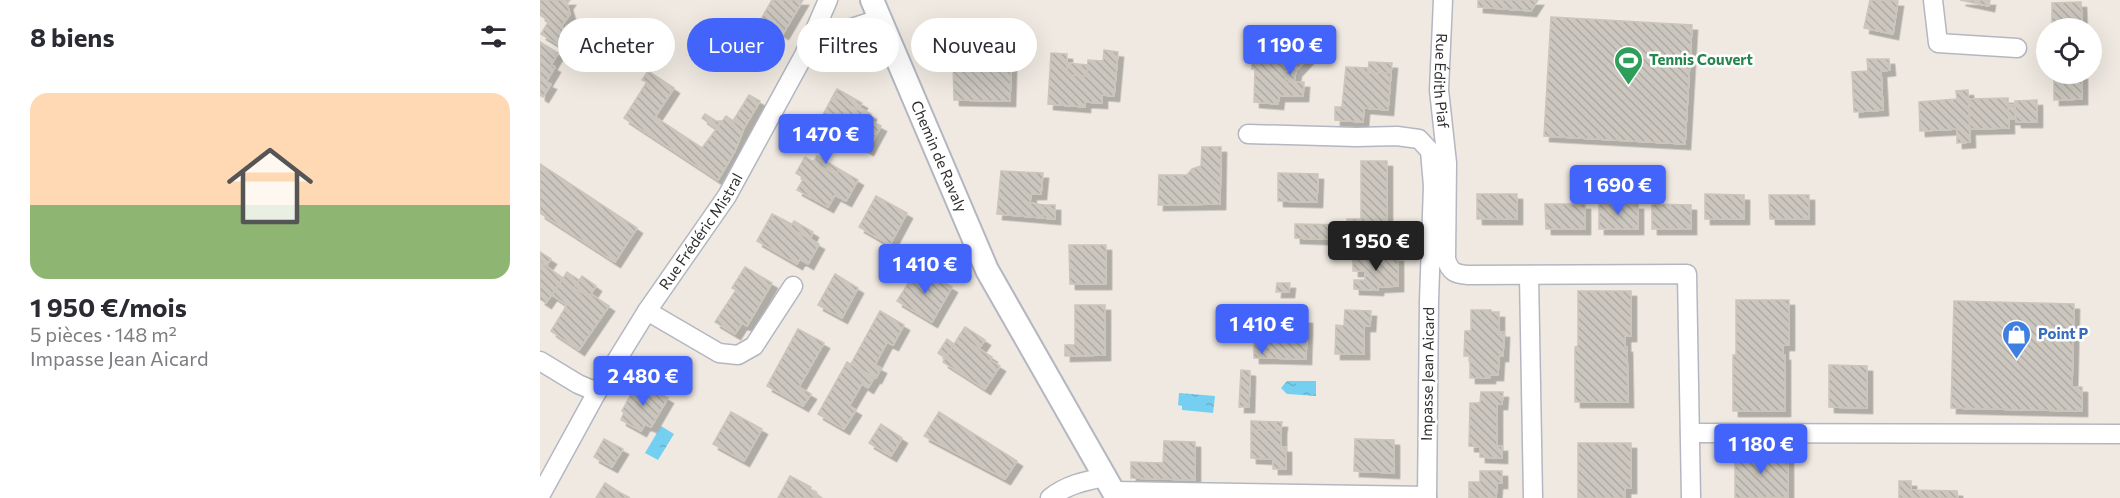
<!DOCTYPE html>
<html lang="fr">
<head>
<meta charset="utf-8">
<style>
  body { margin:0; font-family:Commissioner,sans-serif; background:#f2f2f3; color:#2b2b33; height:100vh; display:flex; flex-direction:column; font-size:22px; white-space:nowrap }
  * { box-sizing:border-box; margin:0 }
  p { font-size:20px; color:#7c7c81 }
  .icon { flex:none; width:33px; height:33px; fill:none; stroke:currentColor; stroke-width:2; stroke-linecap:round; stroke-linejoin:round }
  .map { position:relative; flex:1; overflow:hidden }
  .details { display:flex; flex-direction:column; background:#fff; width:540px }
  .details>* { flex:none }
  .hud { position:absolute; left:18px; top:18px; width:570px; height:54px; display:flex; gap:12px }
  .buttons { position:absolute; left:1496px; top:18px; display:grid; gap:12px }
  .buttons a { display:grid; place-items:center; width:66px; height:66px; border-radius:50%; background:#fff; box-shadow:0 6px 24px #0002; font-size:30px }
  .price { position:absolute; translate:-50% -51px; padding:0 14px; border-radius:6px; background:#4264fb; color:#fff; font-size:20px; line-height:39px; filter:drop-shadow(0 2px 3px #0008) }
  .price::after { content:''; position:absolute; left:50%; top:36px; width:18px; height:14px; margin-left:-9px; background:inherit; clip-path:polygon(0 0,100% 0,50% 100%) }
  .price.on { background:#222; color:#fff }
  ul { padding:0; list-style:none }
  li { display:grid; align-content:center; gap:12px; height:318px; padding:0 30px }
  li+li { border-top:2px solid #e1e1e2 }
  li span { display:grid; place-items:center; height:186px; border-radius:18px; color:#555 }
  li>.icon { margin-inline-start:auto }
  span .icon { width:108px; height:108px; fill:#fffc; stroke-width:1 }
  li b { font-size:26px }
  h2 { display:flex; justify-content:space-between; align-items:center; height:72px; padding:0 30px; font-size:26px }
  .tag { padding:0 21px; border-radius:27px; background:#fff; box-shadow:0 6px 24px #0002; font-size:21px; line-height:54px }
  .tag.on { background:#4264fb; color:#fff }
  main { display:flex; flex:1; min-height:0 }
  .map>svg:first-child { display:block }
  .water { fill:url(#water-ripples) }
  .building { fill:url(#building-back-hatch); stroke:#cbc5ba; stroke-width:1.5; filter:url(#shadow) }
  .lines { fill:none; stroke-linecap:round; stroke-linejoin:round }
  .minor-casing { stroke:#b4b7c1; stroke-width:21 }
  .tertiary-casing { stroke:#b4b7c1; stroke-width:26 }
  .minor { stroke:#fff; stroke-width:18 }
  .tertiary { stroke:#fff; stroke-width:22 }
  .labels { text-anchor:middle; stroke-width:5; stroke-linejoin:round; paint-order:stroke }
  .leisure-label { font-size:15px; font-weight:bold; fill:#27864d; stroke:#fff; text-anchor:start }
  .street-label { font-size:15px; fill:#2e2e2e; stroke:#fff }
  .shop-label { font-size:15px; font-weight:bold; fill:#366cbe; stroke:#fff; text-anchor:start }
</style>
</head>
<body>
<main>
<section class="details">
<h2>8 biens<svg class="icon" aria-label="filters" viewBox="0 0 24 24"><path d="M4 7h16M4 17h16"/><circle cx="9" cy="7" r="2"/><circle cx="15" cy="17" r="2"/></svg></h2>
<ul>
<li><span style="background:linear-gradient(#ffd9b3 60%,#8fb573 0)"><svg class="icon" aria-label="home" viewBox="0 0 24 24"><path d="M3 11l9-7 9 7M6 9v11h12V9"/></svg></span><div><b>1 950 €/mois</b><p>5 pièces · 148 m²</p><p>Impasse Jean Aicard</p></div></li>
</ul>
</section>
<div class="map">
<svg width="1580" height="498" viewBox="0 0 1580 498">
  <defs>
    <pattern id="water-ripples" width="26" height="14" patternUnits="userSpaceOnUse" patternTransform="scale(1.5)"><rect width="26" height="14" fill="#75cff0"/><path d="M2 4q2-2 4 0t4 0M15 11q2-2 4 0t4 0" fill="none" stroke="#66b2ce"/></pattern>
    <pattern id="building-back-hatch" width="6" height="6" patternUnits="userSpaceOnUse" patternTransform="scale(1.5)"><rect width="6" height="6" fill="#cbc7bf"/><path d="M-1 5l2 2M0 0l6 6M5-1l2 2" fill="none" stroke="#afaba4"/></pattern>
    <filter id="shadow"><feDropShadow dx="5.5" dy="5.5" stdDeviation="0" flood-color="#0004"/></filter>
  </defs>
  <rect width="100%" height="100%" fill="#efe9e1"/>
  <path class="water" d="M747,381H776V396L747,394L741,388Z
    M639,393L675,396L673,413L642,410V406L638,405Z
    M121,426L134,434L118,460L105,453Z"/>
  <path class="building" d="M0,0H30L27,4L30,14L21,27L27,31L19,45L1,34L9,21L0,15Z
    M232,0H263L243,34L220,21Z
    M938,0H998L991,11L938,7Z
    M1330,0L1358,1L1353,34L1324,28Z
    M1420,0H1450L1449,6Z
    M1541,2L1542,28H1512V3Z
    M1011,17L1152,25L1145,144L1004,136Z
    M0,42L18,53L11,65L15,67L6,82L11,84L3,97L0,95Z
    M754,43L769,57L756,71H746L745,82H764L763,96H739L738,104L714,102L715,69H712V55H729L731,51L746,52Z
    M564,50L578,52L574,96L562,95V103L545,102V107L508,104L511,53L527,54V75L547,76L548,60L563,61Z
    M442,57L471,58V69L441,68Z
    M1327,59H1349L1350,70L1341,71L1343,110L1314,112L1312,72L1328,71Z
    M413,61H442L441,68L471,69L470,101L414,100Z
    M829,62L852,63L851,73H828Z
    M527,63L548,65L547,76L527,75Z
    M806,67L828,68V73H851L848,110L824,108L823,122L795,120V107H802Z
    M108,71L134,88L115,117L162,148L186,116L204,128L195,151L178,180L84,118L107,82L102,80Z
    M746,71H756L754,82H745Z
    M1514,74H1542V99L1514,100Z
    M297,89L322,103L318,110L293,96Z
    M1428,90L1430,142L1417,143V129L1380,131L1379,102L1417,99L1416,91Z
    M209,95L220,101L204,128L193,121Z
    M293,96L318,110L319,107L331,114L329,120L341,126L328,150L279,122Z
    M1468,98L1469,128L1430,129L1429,99Z
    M1497,100V122H1476L1475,101Z
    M1468,105H1475V119H1469Z
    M165,114L176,121H181L176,128L162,118Z
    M662,147H681L680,204L618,205L619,175H647L652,169L661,166Z
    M277,156L299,169L296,175L273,162Z
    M265,157L296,175L299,169L318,180L306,201L295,195L288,207L257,190L264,178L256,173Z
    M821,161H847V222L821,223Z
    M0,164L97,228L75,262L0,213Z
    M461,171L503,173L501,194H491L490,203L504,205L503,218L457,214Z
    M738,173L778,174L777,202L738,201Z
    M937,194H977V219H937Z
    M1165,194L1204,195V219H1165Z
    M1229,195H1269V219H1230Z
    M336,196L367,213L350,245L319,227Z
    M1005,204H1045V229H1006Z
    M1059,204H1098V229H1059Z
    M1112,204L1151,205V229H1112Z
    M504,205H515V219L503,218Z
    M232,214L252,224L250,228L279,244L268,264L260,259L257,264L217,241Z
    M807,219H821L820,225H807Z
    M254,221L273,232L270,239L250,228Z
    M755,224L809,225V240L755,238Z
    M529,245H566V284H530Z
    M0,252L11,259L6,266L0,262Z
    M813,256H858V286L838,287V290L814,289V280H825V271H813Z
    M0,262L23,278L6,303L0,299Z
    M205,267L232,283L207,326L202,323L195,334L175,322L196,290L192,288Z
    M378,268L412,287L392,322L357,301Z
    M27,272L39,280L34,288L49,297L51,294L69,306L39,350L11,331L27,305L12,295Z
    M295,274L318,288L302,318L278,305Z
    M42,276L56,286L49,297L34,288Z
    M737,283H750L749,292H736Z
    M1038,291H1091V336H1085V347H1087L1088,402H1035V347L1038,346Z
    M1196,300H1249V345H1243V355H1245V411H1193V355H1196Z
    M1414,301L1534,304L1532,387H1542V411L1411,408Z
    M535,305H565V355L525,356V345H535Z
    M805,310L831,311L830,326H824V354H795L796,325L804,326Z
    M931,310H951V312H959V332H964L963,356H959L958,375H950V378H930V356H924L925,331H931Z
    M340,311L364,325L353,345L347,342L335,365L341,368L336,378L311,364Z
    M741,317L767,318V328L741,327Z
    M425,327L445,340L439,349L419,336Z
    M715,327L767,328L766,359L729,358V352H714Z
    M258,329L284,343L259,387L271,394L263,406L227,386Z
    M419,336L452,357L450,360L460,366L445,389L403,362Z
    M407,339L414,344L405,358L398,353Z
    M714,352H729V358H714Z
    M307,362L334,378L328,388L322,384L309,406L316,410L304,429L278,414Z
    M1289,365L1327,366V408L1289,407Z
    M701,370L710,371L709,407H699Z
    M98,381L128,398L111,427L105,424L101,431L81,420L84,412L82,411Z
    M941,392H963L962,404H957V446H962V458L940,457V447L929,446L930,403H940Z
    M191,412L222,429L204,461L173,444Z
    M399,412L477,461L465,479L384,436Z
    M711,421L742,422L741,430H711Z
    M341,424L362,438L351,456L329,443Z
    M711,430H741V447H746V469H733V459L711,458Z
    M64,439L83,449L72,467L54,457Z
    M815,439L854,440V473L814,471Z
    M624,441L655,442V480L591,478V462L623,463Z
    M1038,443H1091V488H1085V498H1038Z
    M1195,452H1248V497L1195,498Z
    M940,471H962V483H957L956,498H929V482H940Z
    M250,476L271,487L270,489L282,498H238Z
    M1359,481H1371V490L1417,491L1418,498H1359Z
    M65,483L79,492L90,498H56Z"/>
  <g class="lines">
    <defs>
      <g id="minor">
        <path id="s1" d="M903,0L899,90L907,163L906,259C910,272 915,274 928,275L1147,274L1151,498"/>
        <path d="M1393,0L1398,43L1477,48"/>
        <path d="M265,54L290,35L339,19"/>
        <path d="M708,134L816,137L857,136L879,139L890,151L893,186L889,301L887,498"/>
        <path d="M989,275L993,498"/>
        <path d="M107,311L179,353L198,355L214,346L253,286"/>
        <path d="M0,361L38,384L57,392"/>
        <path d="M1150,433L1580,434"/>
        <path d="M573,491L887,496"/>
        <path id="s2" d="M0,496L57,392L107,311L187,196L264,55L288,0"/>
        <path d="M510,498C526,485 545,481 564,477"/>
      </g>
      <g id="tertiary">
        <path id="s3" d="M332,0L447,270L577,498"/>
      </g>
    </defs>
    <use href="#minor" class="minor-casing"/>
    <use href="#tertiary" class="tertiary-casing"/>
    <use href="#minor" class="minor"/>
    <use href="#tertiary" class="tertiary"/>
  </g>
  <defs>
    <symbol id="stadium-pin" viewBox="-11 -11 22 30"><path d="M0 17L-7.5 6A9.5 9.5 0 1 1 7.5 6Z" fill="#2e9e5b" stroke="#fff"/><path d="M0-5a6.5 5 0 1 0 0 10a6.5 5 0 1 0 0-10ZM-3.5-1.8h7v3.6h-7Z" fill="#fff"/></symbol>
    <symbol id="shop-pin" viewBox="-11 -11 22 30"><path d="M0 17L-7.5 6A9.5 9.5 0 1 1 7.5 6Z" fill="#3f7fe0" stroke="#fff"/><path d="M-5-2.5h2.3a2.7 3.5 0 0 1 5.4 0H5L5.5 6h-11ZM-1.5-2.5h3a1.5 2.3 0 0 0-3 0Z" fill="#fff"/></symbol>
  </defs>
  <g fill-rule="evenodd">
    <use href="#stadium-pin" x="1072" y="44" width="33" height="45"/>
    <use href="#shop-pin" x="1460" y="318" width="33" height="45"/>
  </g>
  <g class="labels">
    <g class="leisure-label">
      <text x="1109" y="65">Tennis Couvert</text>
    </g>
    <g class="street-label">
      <text dy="5" stroke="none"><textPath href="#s1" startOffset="81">Rue Édith Piaf</textPath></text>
      <text dy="5" stroke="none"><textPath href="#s3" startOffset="170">Chemin de Ravaly</textPath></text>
      <text dy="5" stroke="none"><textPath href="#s2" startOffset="310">Rue Frédéric Mistral</textPath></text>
      <text transform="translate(888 374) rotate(-89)" y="5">Impasse Jean Aicard</text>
    </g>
    <g class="shop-label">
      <text x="1498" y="339">Point P</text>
    </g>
  </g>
</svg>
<div class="buttons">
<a><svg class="icon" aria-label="locate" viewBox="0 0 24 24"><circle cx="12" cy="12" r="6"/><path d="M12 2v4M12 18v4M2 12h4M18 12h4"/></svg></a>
</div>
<b class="price" style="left:750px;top:76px">1 190 €</b>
<b class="price" style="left:286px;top:165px">1 470 €</b>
<b class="price" style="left:1078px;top:216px">1 690 €</b>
<b class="price on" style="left:836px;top:272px">1 950 €</b>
<b class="price" style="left:385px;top:295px">1 410 €</b>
<b class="price" style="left:722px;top:355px">1 410 €</b>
<b class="price" style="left:103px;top:407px">2 480 €</b>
<b class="price" style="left:1221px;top:475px">1 180 €</b>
<div class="hud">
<a class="tag">Acheter</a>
<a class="tag on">Louer</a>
<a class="tag">Filtres</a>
<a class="tag">Nouveau</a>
</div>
</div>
</main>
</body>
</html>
